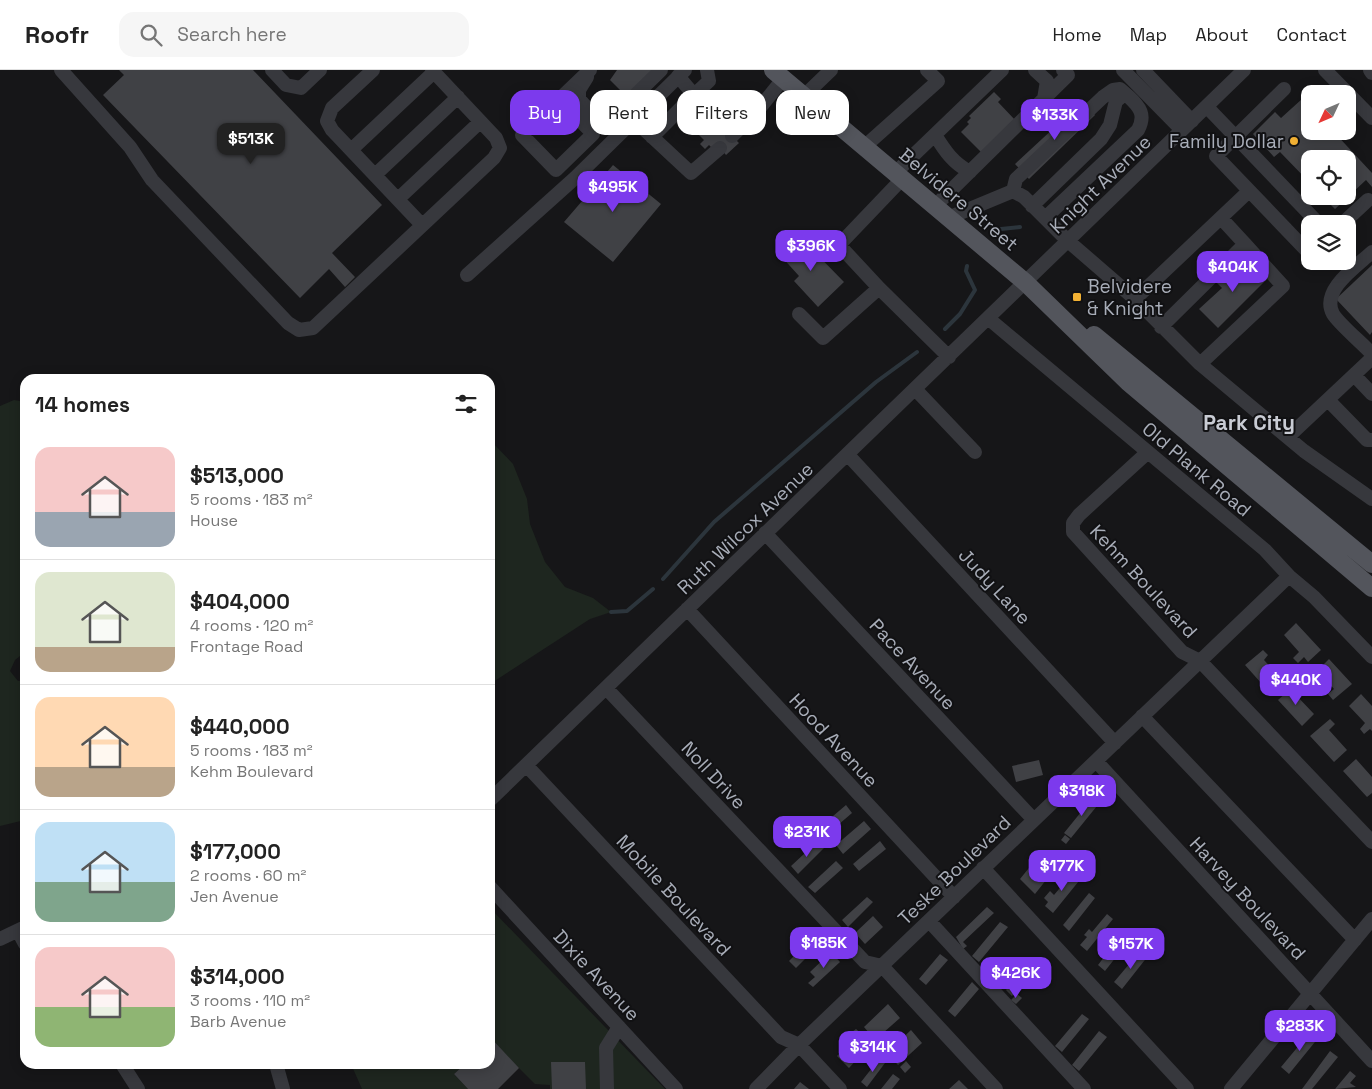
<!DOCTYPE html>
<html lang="en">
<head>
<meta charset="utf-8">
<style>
  body { margin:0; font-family:"Space Grotesk",sans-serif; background:#f6f6f6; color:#222; height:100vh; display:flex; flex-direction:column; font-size:19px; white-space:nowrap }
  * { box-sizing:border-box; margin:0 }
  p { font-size:16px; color:#767676 }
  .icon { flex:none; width:28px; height:28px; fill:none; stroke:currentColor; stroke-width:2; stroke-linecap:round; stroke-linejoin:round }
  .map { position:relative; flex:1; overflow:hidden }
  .details { position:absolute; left:20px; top:304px; width:475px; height:695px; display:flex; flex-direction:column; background:#fff; border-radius:15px; box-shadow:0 2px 12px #0003 }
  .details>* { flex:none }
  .hud { position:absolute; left:510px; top:20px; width:475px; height:45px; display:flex; gap:10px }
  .needle { width:32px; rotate:226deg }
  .tools { position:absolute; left:1301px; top:15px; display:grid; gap:10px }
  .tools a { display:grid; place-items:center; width:55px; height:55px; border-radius:10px; background:#fff; box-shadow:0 2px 12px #0003; font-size:25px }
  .price { position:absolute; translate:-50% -42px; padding:0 11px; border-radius:10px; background:#7c3aed; color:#fff; font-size:16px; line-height:32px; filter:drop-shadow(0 1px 2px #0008) }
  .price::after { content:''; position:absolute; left:50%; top:30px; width:15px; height:11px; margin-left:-8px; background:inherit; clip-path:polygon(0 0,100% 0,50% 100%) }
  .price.active { background:#222; color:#fff }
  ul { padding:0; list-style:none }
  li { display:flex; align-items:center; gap:15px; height:125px; padding:0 15px }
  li+li { border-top:1px solid #e0e0e0 }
  li span { display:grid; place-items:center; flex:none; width:140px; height:100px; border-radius:15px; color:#555 }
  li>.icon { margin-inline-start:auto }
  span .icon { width:60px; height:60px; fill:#fffc; stroke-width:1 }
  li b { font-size:21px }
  h2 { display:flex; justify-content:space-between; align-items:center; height:60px; padding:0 15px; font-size:21px }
  .pill { padding:0 18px; border-radius:15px; background:#fff; box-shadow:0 2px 12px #0003; font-size:18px; line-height:45px }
  .pill.active { background:#7c3aed; color:#fff }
  header { display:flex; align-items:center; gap:30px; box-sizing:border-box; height:70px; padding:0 25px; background:#fff; border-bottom:1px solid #e0e0e0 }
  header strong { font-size:24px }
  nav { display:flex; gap:28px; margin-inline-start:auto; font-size:18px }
  .search { width:350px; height:45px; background:#f6f6f6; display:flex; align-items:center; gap:12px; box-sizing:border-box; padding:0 18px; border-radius:15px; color:#767676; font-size:19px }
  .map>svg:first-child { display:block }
  .green { fill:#1e261f }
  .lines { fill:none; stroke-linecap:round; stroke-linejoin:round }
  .stream { stroke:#2c353c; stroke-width:4 }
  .building { fill:#404145 }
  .minor { stroke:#37383d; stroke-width:14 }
  .major { stroke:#53555c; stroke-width:18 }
  .poi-dot { fill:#f2b134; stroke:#111113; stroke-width:2 }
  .labels { text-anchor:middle; stroke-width:4; stroke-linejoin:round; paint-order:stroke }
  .poi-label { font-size:19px; fill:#a8adb8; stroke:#111113; text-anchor:end }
  .street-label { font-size:19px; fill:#a8adb8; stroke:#111113 }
  .quarter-label { font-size:21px; font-weight:bold; fill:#c9ccd4; stroke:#111113 }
</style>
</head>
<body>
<header>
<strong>Roofr</strong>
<div class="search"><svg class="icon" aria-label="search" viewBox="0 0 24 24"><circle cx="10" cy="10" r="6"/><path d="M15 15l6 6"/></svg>Search here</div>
<nav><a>Home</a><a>Map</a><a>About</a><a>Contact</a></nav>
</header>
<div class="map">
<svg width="1372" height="1019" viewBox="0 0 1372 1019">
  <rect width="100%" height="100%" fill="#161618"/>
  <path class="green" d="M14,330L25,332V582L15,590L10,601L18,611H25V750L0,756V336Z
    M490,370L513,394L527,429L530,454L545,492L565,517L593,528L611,542L590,549L490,614Z
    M490,838L665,1019H550V1015L535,1014L490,969Z
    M351,994H465L454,1004L468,1019H362Z"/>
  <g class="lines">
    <path class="stream" d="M1001,159L1020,157
      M945,259L960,244L975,220L966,201L967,196
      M663,509L714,452L876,312L917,282
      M611,542L627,541L653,519"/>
  </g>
  <path class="building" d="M119,0H253L382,135L332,183L355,207L345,217L329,199L300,228L103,25L124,5Z
    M617,0H659L628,28L610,10Z
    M994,22L1001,29L998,32L1016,51L982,83L961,62L969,54L967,52L971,48L969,46Z
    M729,29L746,46L728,62L739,73L726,85L717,74L712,78L709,75L705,79L700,74L704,70L694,60Z
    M1302,29L1310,38V61H1333L1372,103V117L1366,110L1335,139L1322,126H1348V89H1310V113L1280,82L1274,87L1253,64L1275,42L1281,48Z
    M1082,32L1095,45L1029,109L1015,94Z
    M613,95L661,134L613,192L564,152Z
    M799,166L844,212L818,237L794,211L799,206L780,185Z
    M1250,190L1268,208L1218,258L1199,239L1222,218L1214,210L1223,202L1230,209Z
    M1372,195V262L1370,265L1336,229Z
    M1296,553L1321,580L1308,592L1304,587L1298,593L1293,588L1299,582L1284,565Z
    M1263,580L1268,585L1264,590L1283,611L1270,623L1245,595Z
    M1329,589L1352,614L1333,630L1328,624L1334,619L1318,600Z
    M1296,614L1300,619L1295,624L1314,644L1302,656L1278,630Z
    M1361,624L1372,636V661L1370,659L1364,664L1360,659L1365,653L1349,636Z
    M1330,649L1335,654L1329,660L1347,680L1334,692L1310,666Z
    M1356,689L1372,707V723L1367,727L1343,701Z
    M1039,690L1043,705L1016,712L1012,696Z
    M1094,726L1101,731L1071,768L1064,763Z
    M846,735L852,743L831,761L836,766L830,772L819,758Z
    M864,751L871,759L843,784L836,775Z
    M1065,765L1070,769L1066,774L1061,770Z
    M818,771L824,778L798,804L791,796Z
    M880,771L886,779L859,801L853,794Z
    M1056,785L1062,790L1057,796L1051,791Z
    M1037,788L1054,800L1035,824L1020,809Z
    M836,791L843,798L815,823L808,817Z
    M1066,793L1070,797L1066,803L1061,799Z
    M1075,800L1083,806L1053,843L1045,836L1048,832L1044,828L1050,821L1054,825Z
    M1089,823L1095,828L1069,861L1063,855Z
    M867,827L873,832L848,857L842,850Z
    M987,837L994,843L963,872L967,876L963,879L956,867Z
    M1107,844L1113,849L1087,881L1080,875L1087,867L1084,865L1089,859L1092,862Z
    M873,846L883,857L865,874L855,863Z
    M1000,852L1008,857L979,892L972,886Z
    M1126,858L1135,863L1105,901L1098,895Z
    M815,865L822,872L796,898L789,891Z
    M1141,880L1148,886L1122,919L1114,912Z
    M831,882L840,892L813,917L808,913L815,907L810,902Z
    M940,884L948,890L926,915L919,909Z
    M1032,889L1039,894L1012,926L1006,920Z
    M972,912L979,919L955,947L948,941Z
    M1017,924L1022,928L1016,934L1011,930Z
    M888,934L900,948L875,970L864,957Z
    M1082,944L1089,949L1062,982L1055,976Z
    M856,959L872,973L849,998L837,986L856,966L852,962Z
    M911,960L922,973L898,995L887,983Z
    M1099,961L1107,967L1079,1001L1072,995Z
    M1311,961L1319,967L1289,1004L1281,997Z
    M490,967L519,998L498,1019H468L454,1004L465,994H490Z
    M884,967L890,973L884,979L878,973Z
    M877,979L881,983L877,988L872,984Z
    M1330,981L1338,987L1312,1019H1302Z
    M879,989L885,993L867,1017L861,1012Z
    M906,991L911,997L905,1003L900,997Z
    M551,992H585L586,1019H552Z
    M1350,1001L1356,1006L1350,1013L1356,1017L1335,1019Z
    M893,1004L900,1009L892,1019H881Z
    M959,1010L968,1019H949Z
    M800,1012L809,1019H794Z"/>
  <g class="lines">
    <path class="minor" d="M61,0L130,77L152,110L288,253L299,260L313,258L494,88L500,78L496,68L432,0
      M272,0L286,15L301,18L320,0
      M373,0L332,38L327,51L332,60L422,155
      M1035,0L1047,11L1044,29
      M1123,0L1182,60
      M1143,0L1192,51
      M1325,0L1372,48
      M1370,0L1372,3
      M587,7L579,20V29L594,46L603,52L614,46L661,0
      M1284,19L1216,86L1306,180L1310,175
      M694,25L709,11L707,0
      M804,26L831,0
      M560,29L593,64L556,100L522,65L590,0
      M1207,37L1319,154
      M633,49L691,103L720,78
      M935,65C945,81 953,93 970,102
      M732,66L759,39L783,9
      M652,67L694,25L678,6
      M864,77L938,11L927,0
      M351,80L434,2
      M895,103L1002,0
      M375,105L458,27
      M902,109L839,175L879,218L949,287
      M1013,121L1016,109L1103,27L1113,20L1120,19L1128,26
      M398,129L480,52
      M935,136L1068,5L1063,0
      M1032,136L1101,69L1110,55L1116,31L1122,26H1128C1140,37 1146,45 1138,60L1045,148
      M948,148L1013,121L1024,127L1068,171L1135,229L1200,294L1304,381L1372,429
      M1221,148L1245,174
      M1342,154L1368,130
      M1372,182C1357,196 1320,220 1333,244C1339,254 1363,274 1372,284
      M467,205L575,108L685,0
      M1135,229L1249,121
      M799,244L823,268L879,218
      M989,249L1265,480L1289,506L1314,527L1372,587
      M1161,257L1245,174L1283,216L1200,294
      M1354,305L1372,324
      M916,320L975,382
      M1328,330L1367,370H1372
      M1288,367L1372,288
      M1148,382L1079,445L1073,453V462L1182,582L1200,591L1372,772
      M848,385L1115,673
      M765,463L1034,750
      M687,539L954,827
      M606,618L865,892L882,896L996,1019
      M1142,646L1355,870
      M1096,691L1372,991
      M526,695L781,967L799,975L840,1019
      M490,730L1244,0
      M983,798L1187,1019
      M490,817L676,1019
      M929,851L1084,1019
      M18,861L25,874
      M0,869L25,857
      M122,994L138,1019
      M276,994L283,1019
      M607,1019L606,978L619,957
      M756,1019L799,975L1289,506
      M1231,1019L1372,849"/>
    <path class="major" d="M773,0L1026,213L1128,312L1372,518
      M1094,265L1372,494"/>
  </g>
  <g class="poi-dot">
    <circle cx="1294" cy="71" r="5"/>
    <rect x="1072" y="222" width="10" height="10" rx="2.5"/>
  </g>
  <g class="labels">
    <g class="poi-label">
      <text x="1284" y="78">Family Dollar</text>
      <text x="1087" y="223" text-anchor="start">Belvidere<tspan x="1087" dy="22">&amp; Knight</tspan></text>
    </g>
    <g class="street-label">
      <text transform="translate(1100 114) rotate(-44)" y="7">Knight Avenue</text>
      <text transform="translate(959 129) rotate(40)" y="7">Belvidere Street</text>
      <text transform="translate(1197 399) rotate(40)" y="7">Old Plank Road</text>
      <text transform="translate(745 458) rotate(-44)" y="7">Ruth Wilcox Avenue</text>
      <text transform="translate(1144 511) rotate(47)" y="7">Kehm Boulevard</text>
      <text transform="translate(995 516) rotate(47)" y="7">Judy Lane</text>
      <text transform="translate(913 594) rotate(47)" y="7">Pace Avenue</text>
      <text transform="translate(834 670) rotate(47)" y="7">Hood Avenue</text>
      <text transform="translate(714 705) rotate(47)" y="7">Noll Drive</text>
      <text transform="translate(954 800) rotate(-44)" y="7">Teske Boulevard</text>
      <text transform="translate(674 825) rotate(47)" y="7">Mobile Boulevard</text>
      <text transform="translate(1248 828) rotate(47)" y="7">Harvey Boulevard</text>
      <text transform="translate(597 905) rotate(47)" y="7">Dixie Avenue</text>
    </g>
    <g class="quarter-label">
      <text x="1249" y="360">Park City</text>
    </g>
  </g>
</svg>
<div class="tools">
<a><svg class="needle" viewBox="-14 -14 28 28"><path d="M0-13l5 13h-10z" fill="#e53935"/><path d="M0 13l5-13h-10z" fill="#767676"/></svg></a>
<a><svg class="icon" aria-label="locate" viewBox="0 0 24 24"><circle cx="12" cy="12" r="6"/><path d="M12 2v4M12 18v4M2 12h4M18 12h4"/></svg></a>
<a><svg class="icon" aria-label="layers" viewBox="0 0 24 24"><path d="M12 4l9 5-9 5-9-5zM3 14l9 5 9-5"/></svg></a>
</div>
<b class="price" style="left:1055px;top:71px">$133K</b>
<b class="price active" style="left:251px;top:95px">$513K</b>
<b class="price" style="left:613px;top:143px">$495K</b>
<b class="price" style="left:811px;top:202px">$396K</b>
<b class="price" style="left:1233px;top:223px">$404K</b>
<b class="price" style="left:1296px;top:636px">$440K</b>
<b class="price" style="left:1082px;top:747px">$318K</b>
<b class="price" style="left:807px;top:788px">$231K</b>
<b class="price" style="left:1062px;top:822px">$177K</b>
<b class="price" style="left:824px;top:899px">$185K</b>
<b class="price" style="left:1131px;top:900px">$157K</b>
<b class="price" style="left:1016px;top:929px">$426K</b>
<b class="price" style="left:1300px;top:982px">$283K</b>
<b class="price" style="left:873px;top:1003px">$314K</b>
<div class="hud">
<a class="pill active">Buy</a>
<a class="pill">Rent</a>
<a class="pill">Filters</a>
<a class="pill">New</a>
</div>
<section class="details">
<h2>14 homes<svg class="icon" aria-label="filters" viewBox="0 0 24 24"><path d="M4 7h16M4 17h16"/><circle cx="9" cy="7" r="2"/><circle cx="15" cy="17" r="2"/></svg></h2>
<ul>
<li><span style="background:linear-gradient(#f6c9c9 65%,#9aa5b1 0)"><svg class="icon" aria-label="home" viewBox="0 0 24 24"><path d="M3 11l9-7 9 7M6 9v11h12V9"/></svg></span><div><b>$513,000</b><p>5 rooms · 183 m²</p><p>House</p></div></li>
<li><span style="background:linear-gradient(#dfe7d0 75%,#b9a48a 0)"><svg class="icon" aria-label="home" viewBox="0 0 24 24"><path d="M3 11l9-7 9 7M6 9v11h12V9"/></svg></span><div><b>$404,000</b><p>4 rooms · 120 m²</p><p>Frontage Road</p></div></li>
<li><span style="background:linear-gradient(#ffd9b3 70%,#b9a48a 0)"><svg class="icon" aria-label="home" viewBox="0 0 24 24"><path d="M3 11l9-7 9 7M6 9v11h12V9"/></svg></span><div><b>$440,000</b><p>5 rooms · 183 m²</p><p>Kehm Boulevard</p></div></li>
<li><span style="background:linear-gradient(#bfe0f5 60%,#7fa58c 0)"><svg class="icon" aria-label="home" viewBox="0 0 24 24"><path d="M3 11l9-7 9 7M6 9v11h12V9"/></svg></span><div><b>$177,000</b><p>2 rooms · 60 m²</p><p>Jen Avenue</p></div></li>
<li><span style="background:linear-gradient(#f6c9c9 60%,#8fb573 0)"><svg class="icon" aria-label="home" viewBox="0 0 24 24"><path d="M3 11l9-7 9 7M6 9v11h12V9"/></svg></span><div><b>$314,000</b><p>3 rooms · 110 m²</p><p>Barb Avenue</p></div></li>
</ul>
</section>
</div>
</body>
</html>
